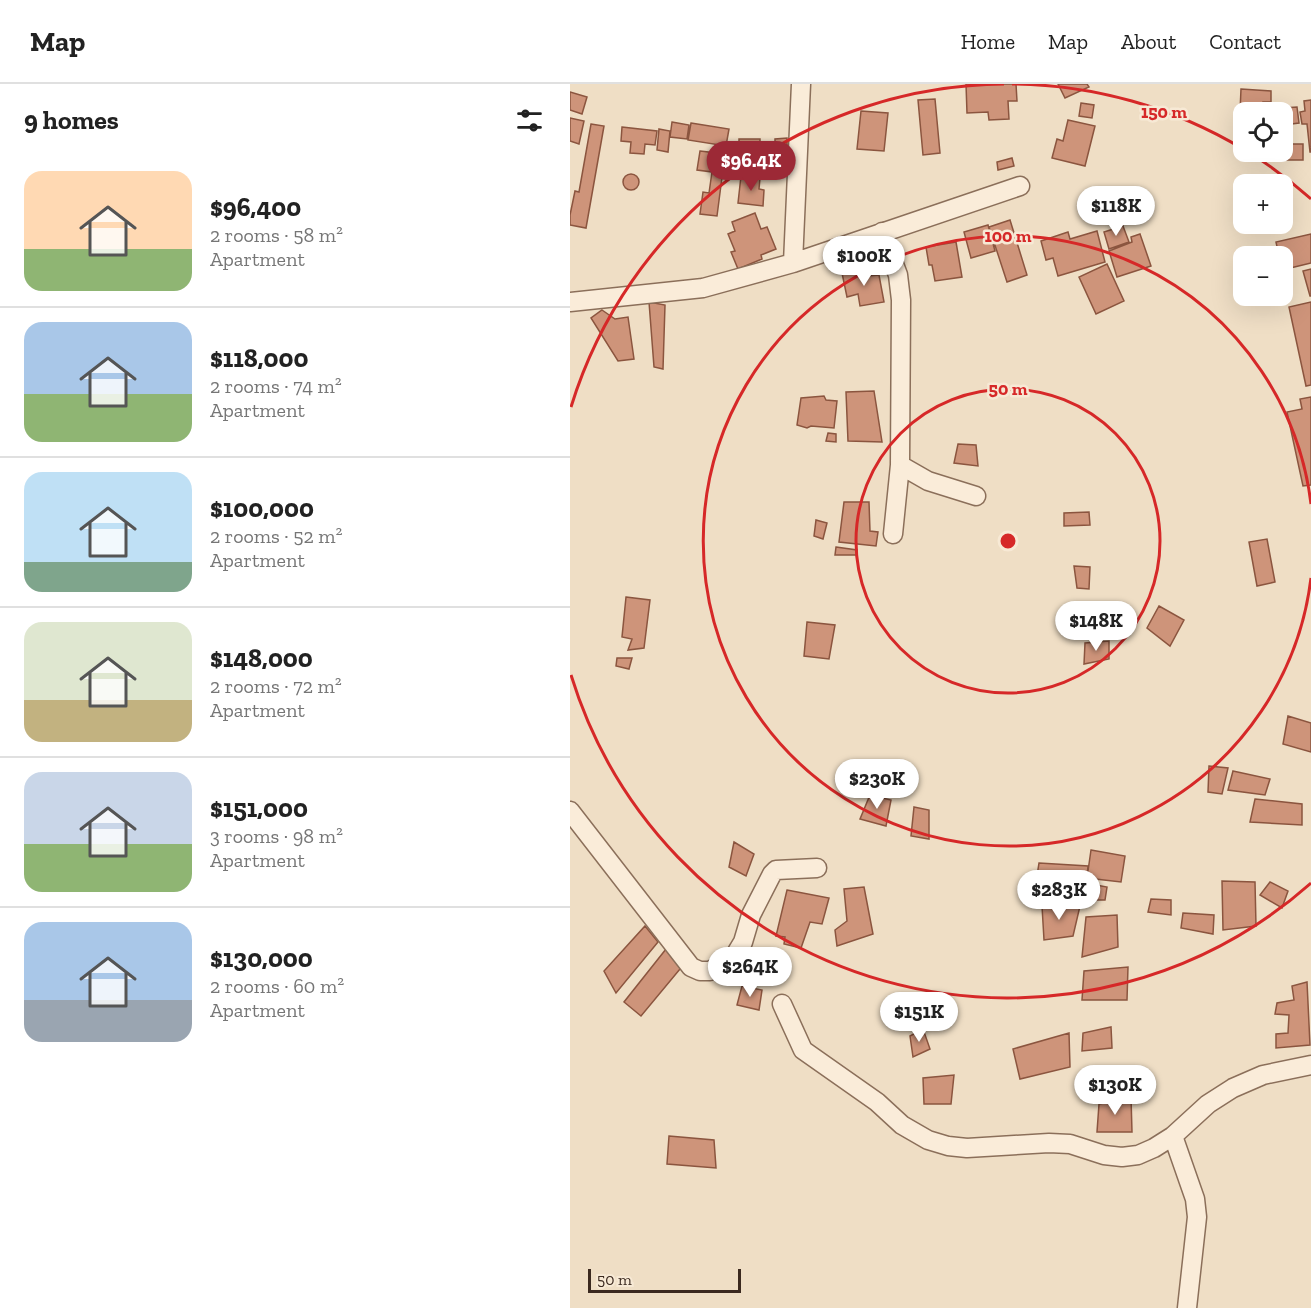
<!DOCTYPE html>
<html lang="en">
<head>
<meta charset="utf-8">
<style>
  body { margin:0; font-family:"Zilla Slab",serif; background:#f6f6f6; color:#222; height:100vh; display:flex; flex-direction:column; font-size:22px; white-space:nowrap }
  * { box-sizing:border-box; margin:0 }
  p { font-size:20px; color:#767676 }
  .icon { flex:none; width:33px; height:33px; fill:none; stroke:currentColor; stroke-width:2; stroke-linecap:round; stroke-linejoin:round }
  .map { position:relative; flex:1; overflow:hidden }
  .drawer { display:flex; flex-direction:column; background:#fff; width:570px }
  .drawer>* { flex:none }
  .tools { position:absolute; left:663px; top:18px; display:grid; gap:12px }
  .tools a { display:grid; place-items:center; width:60px; height:60px; border-radius:12px; background:#fff; box-shadow:0 6px 24px #0002; font-size:30px }
  .scale { position:absolute; left:18px; bottom:15px; width:153px; box-sizing:border-box; padding-left:6px; border:3px solid #3b291f; border-top:0; font-size:16px; line-height:21px; white-space:nowrap; color:#3b291f; -webkit-text-stroke:4px #f7e9d5; paint-order:stroke }
  .price { position:absolute; translate:-50% -51px; padding:0 14px; border-radius:21px; background:#fff; color:#222; font-size:20px; line-height:39px; filter:drop-shadow(0 2px 3px #0008) }
  .price::after { content:''; position:absolute; left:50%; top:36px; width:18px; height:14px; margin-left:-9px; background:inherit; clip-path:polygon(0 0,100% 0,50% 100%) }
  .price.active { background:#9c2936; color:#fff }
  ul { padding:0; list-style:none }
  li { display:flex; align-items:center; gap:18px; height:150px; padding:0 24px }
  li+li { border-top:2px solid #e0e0e0 }
  li span { display:grid; place-items:center; flex:none; width:168px; height:120px; border-radius:18px; color:#555 }
  li>.icon { margin-inline-start:auto }
  span .icon { width:72px; height:72px; fill:#fffc; stroke-width:1 }
  li b { font-size:26px }
  h2 { display:flex; justify-content:space-between; align-items:center; height:72px; padding:0 24px; font-size:26px }
  header { display:flex; align-items:center; gap:36px; box-sizing:border-box; height:84px; padding:0 30px; background:#fff; border-bottom:2px solid #e0e0e0 }
  header strong { font-size:28px }
  nav { display:flex; gap:33px; margin-inline-start:auto; font-size:21px }
  main { display:flex; flex:1; min-height:0 }
  .map>svg:first-child { display:block }
  .building { fill:#ce947a; stroke:#8b553f; stroke-width:1.5 }
  .lines { fill:none; stroke-linecap:round; stroke-linejoin:round }
  .minor-casing { stroke:#8b6f5a; stroke-width:21 }
  .minor { stroke:#faecd9; stroke-width:18 }
  .ring { fill:none; stroke:#d62828; stroke-width:3 }
  .centre { fill:#d62828; stroke:#f7e9d5; stroke-width:3 }
  .ring-label { font-size:18px; text-anchor:middle; font-weight:bold; fill:#d62828; stroke:#f7e9d5; stroke-width:5; stroke-linejoin:round; paint-order:stroke }
</style>
</head>
<body>
<header>
<strong>Map</strong>
<nav><a>Home</a><a>Map</a><a>About</a><a>Contact</a></nav>
</header>
<main>
<section class="drawer">
<h2>9 homes<svg class="icon" aria-label="filters" viewBox="0 0 24 24"><path d="M4 7h16M4 17h16"/><circle cx="9" cy="7" r="2"/><circle cx="15" cy="17" r="2"/></svg></h2>
<ul>
<li><span style="background:linear-gradient(#ffd9b3 65%,#8fb573 0)"><svg class="icon" aria-label="home" viewBox="0 0 24 24"><path d="M3 11l9-7 9 7M6 9v11h12V9"/></svg></span><div><b>$96,400</b><p>2 rooms · 58 m²</p><p>Apartment</p></div></li>
<li><span style="background:linear-gradient(#a9c7e8 60%,#8fb573 0)"><svg class="icon" aria-label="home" viewBox="0 0 24 24"><path d="M3 11l9-7 9 7M6 9v11h12V9"/></svg></span><div><b>$118,000</b><p>2 rooms · 74 m²</p><p>Apartment</p></div></li>
<li><span style="background:linear-gradient(#bfe0f5 75%,#7fa58c 0)"><svg class="icon" aria-label="home" viewBox="0 0 24 24"><path d="M3 11l9-7 9 7M6 9v11h12V9"/></svg></span><div><b>$100,000</b><p>2 rooms · 52 m²</p><p>Apartment</p></div></li>
<li><span style="background:linear-gradient(#dfe7d0 65%,#c2b280 0)"><svg class="icon" aria-label="home" viewBox="0 0 24 24"><path d="M3 11l9-7 9 7M6 9v11h12V9"/></svg></span><div><b>$148,000</b><p>2 rooms · 72 m²</p><p>Apartment</p></div></li>
<li><span style="background:linear-gradient(#c9d6e8 60%,#8fb573 0)"><svg class="icon" aria-label="home" viewBox="0 0 24 24"><path d="M3 11l9-7 9 7M6 9v11h12V9"/></svg></span><div><b>$151,000</b><p>3 rooms · 98 m²</p><p>Apartment</p></div></li>
<li><span style="background:linear-gradient(#a9c7e8 65%,#9aa5b1 0)"><svg class="icon" aria-label="home" viewBox="0 0 24 24"><path d="M3 11l9-7 9 7M6 9v11h12V9"/></svg></span><div><b>$130,000</b><p>2 rooms · 60 m²</p><p>Apartment</p></div></li>
</ul>
</section>
<div class="map">
<svg width="741" height="1224" viewBox="0 0 741 1224">
  <rect width="100%" height="100%" fill="#efdec5"/>
  <path class="building" d="M396,0H446L447,17H438L439,35L419,36L418,28L397,29Z
    M488,0H517L519,3L495,14Z
    M671,5L701,7V18H693V28H670Z
    M0,8L17,13L12,30L0,26Z
    M365,15L370,69L353,71L348,16Z
    M741,16V68H740L737,40H732L730,28L735,27L734,17Z
    M511,19L524,21L522,34L509,32Z
    M727,23L729,39L714,41L713,24Z
    M291,27L318,29L314,67L287,65Z
    M0,34L14,37L9,60L0,57Z
    M498,36L525,42L515,82L482,74L487,55L493,57Z
    M102,38L119,41L117,55L100,53Z
    M121,39L159,45L156,62L118,56Z
    M21,40L34,42L16,144L0,141V131L5,107L9,108Z
    M52,43L87,47L85,61L75,60L74,70L60,69L61,58L51,57Z
    M89,45L100,47L98,68L87,66Z
    M712,49H722V60H733V76H708V68H712Z
    M217,54V89H198V60H205V55Z
    M169,55H190V86L169,85Z
    M130,67L155,70L147,132L130,130L133,108L139,109L142,88L127,86Z
    M442,74L444,82L428,86L427,78Z
    M53 98a8 8 0 1 1 16 0a8 8 0 1 1-16 0Z
    M171,92L190,94L189,105L194,106L193,122L168,119Z
    M185,129L191,145L197,143L206,165L191,171L192,175L168,185L161,168L165,167L158,150L165,147L162,138Z
    M440,136L457,191L437,198L419,143Z
    M418,141L425,167L401,174L394,148Z
    M553,142L559,158L539,165L534,148Z
    M527,147L535,178L488,192L483,174L476,176L471,157L498,148L500,155Z
    M570,150L581,182L547,193L539,167L562,158L561,153Z
    M741,150V179L712,186V172H709L706,158Z
    M386,158L392,193L365,197L362,181H359L356,163Z
    M307,160L309,171L291,176L288,165Z
    M537,180L554,217L526,230L509,193Z
    M296,184L298,192L309,191L314,218L290,222L288,210L277,213L272,189Z
    M741,185V212H740L733,187Z
    M79,218L95,221L93,285L84,283Z
    M741,218V301L736,302L719,223Z
    M32,226L45,235L58,233L64,275L48,277L21,234Z
    M304,307L312,358L278,357L276,308Z
    M254,312L256,316L267,317L264,344L241,342L237,344L227,341L231,314Z
    M741,313V401L733,402L717,328L732,325L730,315Z
    M258,349L266,350V358L256,357Z
    M388,360L406,361L408,382L384,379Z
    M274,418H299L300,447L308,448L306,462L269,458Z
    M519,428L520,441L494,442V429Z
    M246,436L257,439L253,455L244,452Z
    M697,455L705,498L687,502L679,458Z
    M266,463L287,466V471H265Z
    M504,482L520,483L519,505L507,504Z
    M56,513L80,516L74,564L58,566L62,555L52,553Z
    M589,522L614,536L600,562L577,544Z
    M237,538L265,541L259,575L234,572Z
    M539,557V575L514,580L515,559Z
    M47,574H62L59,585L46,582Z
    M718,632L741,639V668L713,660Z
    M639,682L658,684L652,710L638,708Z
    M663,687L700,695L695,711L658,706Z
    M300,711L321,716L316,742L290,735Z
    M685,715L732,720V741L680,738Z
    M344,723L359,726V755L341,752Z
    M164,758L184,770L176,792L159,783Z
    M521,766L555,772L551,798L517,794Z
    M469,779L518,782L517,794L467,792Z
    M652,797L685,798L686,842L653,846Z
    M700,798L718,807L712,824L690,811Z
    M526,801L537,803L535,816H523Z
    M294,803L303,850L267,862L265,846L277,837L274,805Z
    M217,806L259,814L252,840L240,838L231,864L214,860L215,853L206,852Z
    M581,815L601,816V831L578,828Z
    M472,822H510L503,852L474,856Z
    M613,829L644,831L643,850L611,844Z
    M547,831L548,863L512,873L516,833Z
    M75,842L88,858L46,909L34,887Z
    M100,860L115,879L71,932L54,918Z
    M558,883L557,916H512L514,887Z
    M737,898L740,961L706,964V950L718,949L719,931L705,930L707,919L724,916L722,902Z
    M172,902L192,906L189,926L167,921Z
    M541,943L542,964L512,967L513,949Z
    M353,945L360,965L343,973L340,952Z
    M499,949L500,983L450,995L443,965Z
    M384,991L381,1020H354L353,994Z
    M561,1013L562,1048H527L529,1020Z
    M99,1052L144,1056L146,1084L97,1080Z"/>
  <g class="lines">
    <defs>
      <path id="minor" d="M312,148L328,191L331,216L330,381L323,450
        M223,179L231,0
        M0,218L133,204L223,179L450,102
        M330,381L358,397L406,412
        M0,727L121,883L130,887H140L164,873L173,858L181,831L202,790L206,786L247,784
        M212,920L233,966L307,1018L332,1041L358,1056L378,1062L397,1064L479,1059L500,1060L534,1071L552,1073L568,1071L584,1064L603,1052L638,1020L663,1004L693,991L741,981
        M603,1052L625,1115L627,1133L617,1224"/>
    </defs>
    <use href="#minor" class="minor-casing"/>
    <use href="#minor" class="minor"/>
  </g>
  <g class="ring">
    <circle cx="438" cy="457" r="152"/>
    <path d="M741 494A305 305 0 1 1 741 420"/>
    <path d="M741 799A457 457 0 0 1 1 591M1 323A457 457 0 0 1 434 0M442 0A457 457 0 0 1 673 65M680 69A457 457 0 0 1 741 115"/>
  </g>
  <circle cx="438" cy="457" r="9" class="centre"/>
  <g class="ring-label">
    <text x="594" y="34">150 m</text>
    <text x="438" y="158">100 m</text>
    <text x="438" y="311">50 m</text>
  </g>
</svg>
<div class="tools">
<a><svg class="icon" aria-label="locate" viewBox="0 0 24 24"><circle cx="12" cy="12" r="6"/><path d="M12 2v4M12 18v4M2 12h4M18 12h4"/></svg></a>
<a>+</a>
<a>−</a>
</div>
<div class="scale">50 m</div>
<b class="price active" style="left:181px;top:108px">$96.4K</b>
<b class="price" style="left:546px;top:153px">$118K</b>
<b class="price" style="left:294px;top:203px">$100K</b>
<b class="price" style="left:526px;top:568px">$148K</b>
<b class="price" style="left:307px;top:726px">$230K</b>
<b class="price" style="left:489px;top:837px">$283K</b>
<b class="price" style="left:180px;top:914px">$264K</b>
<b class="price" style="left:349px;top:959px">$151K</b>
<b class="price" style="left:545px;top:1032px">$130K</b>
</div>
</main>
</body>
</html>
